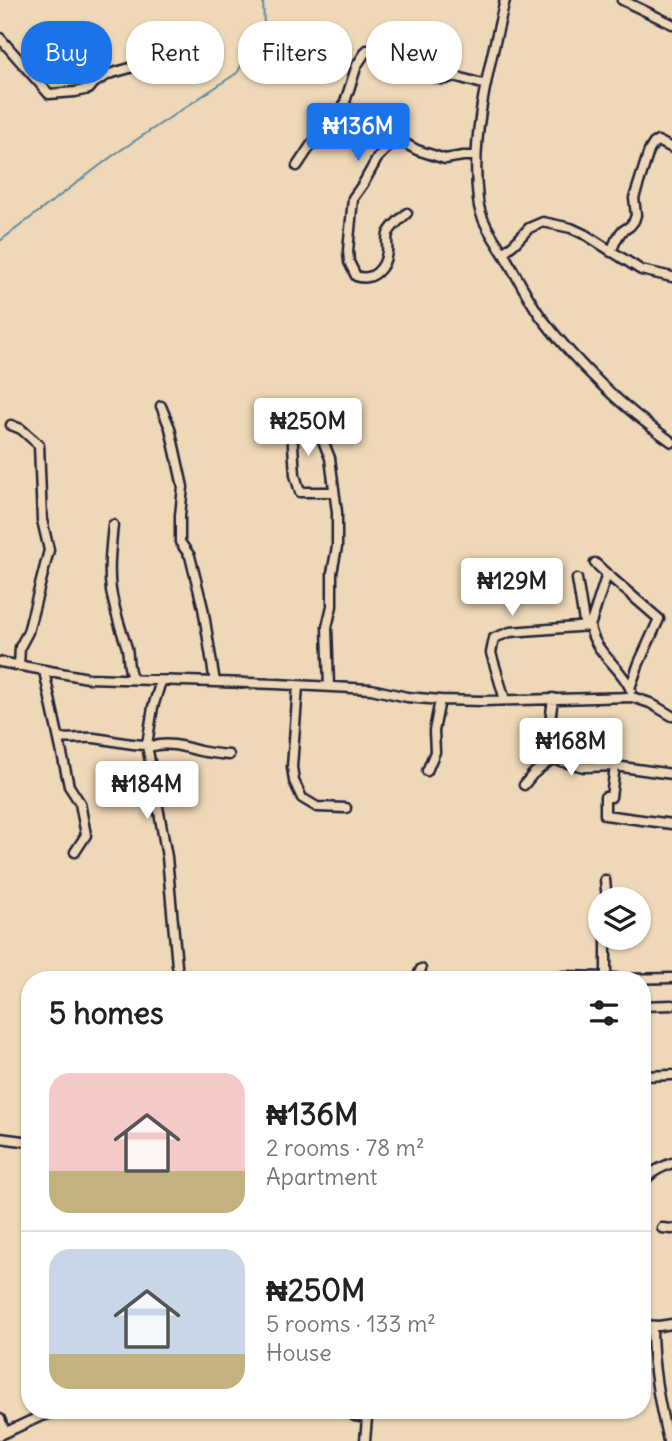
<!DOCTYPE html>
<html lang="en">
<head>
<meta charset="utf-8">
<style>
  body { margin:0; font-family:Delius,sans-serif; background:#f6f6f6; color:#202124; height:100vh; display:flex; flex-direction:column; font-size:26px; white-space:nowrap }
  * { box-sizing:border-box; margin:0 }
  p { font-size:23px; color:#757577 }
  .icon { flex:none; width:38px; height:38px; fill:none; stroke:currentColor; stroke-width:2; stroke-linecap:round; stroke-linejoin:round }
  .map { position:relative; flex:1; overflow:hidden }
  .details { position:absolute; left:21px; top:971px; width:630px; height:448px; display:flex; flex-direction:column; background:#fff; border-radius:28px; box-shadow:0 2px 5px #0004 }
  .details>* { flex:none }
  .hud { position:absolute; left:21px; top:21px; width:630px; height:63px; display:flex; gap:14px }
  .tools { position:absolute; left:588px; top:887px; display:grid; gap:14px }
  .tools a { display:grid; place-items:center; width:63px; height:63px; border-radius:50%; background:#fff; box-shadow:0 2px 5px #0004; font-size:35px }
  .price { position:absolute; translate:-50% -60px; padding:0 16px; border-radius:7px; background:#fff; color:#222; font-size:23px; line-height:46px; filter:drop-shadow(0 2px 4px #0008) }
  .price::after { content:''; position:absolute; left:50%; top:42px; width:21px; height:16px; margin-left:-10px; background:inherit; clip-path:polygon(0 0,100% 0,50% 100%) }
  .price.on { background:#1a73e8; color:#fff }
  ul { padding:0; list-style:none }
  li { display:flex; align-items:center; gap:21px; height:175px; padding:0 28px }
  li+li { border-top:2px solid #e0e0e0 }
  li span { display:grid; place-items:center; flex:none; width:196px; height:140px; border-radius:21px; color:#555 }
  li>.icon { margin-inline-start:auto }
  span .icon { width:84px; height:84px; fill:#fffc; stroke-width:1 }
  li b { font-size:30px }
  h2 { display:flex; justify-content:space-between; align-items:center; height:84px; padding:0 28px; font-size:30px }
  .chip { padding:0 24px; border-radius:28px; background:#fff; box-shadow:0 2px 5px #0004; font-size:24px; line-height:63px }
  .chip.on { background:#1a73e8; color:#fff }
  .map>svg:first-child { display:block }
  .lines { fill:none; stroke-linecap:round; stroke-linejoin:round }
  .stream { stroke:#5d8aa2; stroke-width:2 }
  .minor-casing { stroke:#22223b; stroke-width:13 }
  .minor { stroke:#eed8b7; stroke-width:8 }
</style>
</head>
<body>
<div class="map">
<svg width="672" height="1441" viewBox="0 0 672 1441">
  <rect width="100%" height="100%" fill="#eed8b7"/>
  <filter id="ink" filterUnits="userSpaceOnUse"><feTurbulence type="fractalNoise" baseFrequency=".0143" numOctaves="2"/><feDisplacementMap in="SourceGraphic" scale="14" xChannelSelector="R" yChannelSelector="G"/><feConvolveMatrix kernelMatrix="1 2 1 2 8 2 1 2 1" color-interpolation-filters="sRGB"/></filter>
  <g filter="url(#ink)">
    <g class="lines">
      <path class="stream" d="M0,241L115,154L237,73L264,27L263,0"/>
      <defs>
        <path id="minor" d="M505,0C490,65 470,133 478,200C480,220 493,237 503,253C516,274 527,297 541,317C577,364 623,408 672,442
          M622,0L672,24
          M0,38L49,94L75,92L89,89L94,83L109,74L130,68L141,61L153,64
          M344,105L371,122L377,127L403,142
          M297,166L311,145L332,122L344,105L357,65L367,50L381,53L403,66L440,79H446L454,76L486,85
          M407,213C401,219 391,226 388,234C386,240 388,246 387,252C385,268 373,282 356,276L349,262L348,251L353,198L363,184L378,157L392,143H404L417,150L445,159L463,156H475
          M611,252L616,240L621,232L630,226L634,221L636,215L634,198L637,189L649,151L654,143L658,141L672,148
          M503,253L515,243L529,228L543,222L571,228L586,235L641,270L672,277
          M161,406L170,428L183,487L180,515V542L190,556L203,608L215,682
          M11,425L21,429L39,445L42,520L49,550L28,632L20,647L19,666
          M113,525C111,546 108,568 111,590C114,610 121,629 127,648C129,659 127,669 133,679
          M607,574L659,619L639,663L630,688
          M577,579L584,622L590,626C594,653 621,666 631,690
          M0,662L88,678L276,684L371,689L407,697L440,700L483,701L632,697L650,703L672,716
          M44,671L69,786L80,803L86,835L75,852
          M161,681L153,707L147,745L167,857L177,966
          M298,686L292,767L294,781L302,798L317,807L346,808
          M329,687L327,627L332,606V573L337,547V512L330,458L321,436L307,416L291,415L295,475L300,492H334
          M505,700L491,653L494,638L510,632L590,626L607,574L595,563
          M59,738C71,740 82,737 94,738C112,740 129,745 147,745
          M147,743L153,746C170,742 184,747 200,751C209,753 219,754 229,755
          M552,759L549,730L553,698
          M615,766L611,797H605V815L672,824
          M427,771L435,752L434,731L440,700
          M524,785L533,774L552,759L584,767L615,766L672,774
          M605,880L607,900
          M563,976L606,977L623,979L672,978
          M606,977V938
          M416,980L421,969
          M642,1006L672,1005
          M642,1076L672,1075
          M0,1138L30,1142
          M642,1184C650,1172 660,1168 672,1163
          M662,1228L672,1229
          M642,1325L659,1326L672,1324
          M652,1326C652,1366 659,1402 668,1441
          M344,1410L355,1416L367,1418
          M0,1419L5,1432
          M0,1435L39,1417L61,1410
          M365,1441L367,1418L370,1410"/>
      </defs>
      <use href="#minor" class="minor-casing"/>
      <use href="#minor" class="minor"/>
    </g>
  </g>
</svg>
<div class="tools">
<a><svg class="icon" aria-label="layers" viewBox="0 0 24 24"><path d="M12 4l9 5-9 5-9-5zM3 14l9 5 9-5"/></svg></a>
</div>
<b class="price on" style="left:358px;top:163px">₦136M</b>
<b class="price" style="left:308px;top:458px">₦250M</b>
<b class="price" style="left:512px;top:618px">₦129M</b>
<b class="price" style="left:571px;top:778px">₦168M</b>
<b class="price" style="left:147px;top:821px">₦184M</b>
<div class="hud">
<a class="chip on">Buy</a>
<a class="chip">Rent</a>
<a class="chip">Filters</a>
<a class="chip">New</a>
</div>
<section class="details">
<h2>5 homes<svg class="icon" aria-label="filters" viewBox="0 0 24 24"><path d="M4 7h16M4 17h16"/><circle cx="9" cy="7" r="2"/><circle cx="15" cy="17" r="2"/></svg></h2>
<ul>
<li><span style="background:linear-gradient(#f6c9c9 70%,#c2b280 0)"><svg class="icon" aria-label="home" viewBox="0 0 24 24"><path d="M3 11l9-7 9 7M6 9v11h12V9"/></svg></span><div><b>₦136M</b><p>2 rooms · 78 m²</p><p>Apartment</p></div></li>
<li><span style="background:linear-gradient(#c9d6e8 75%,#c2b280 0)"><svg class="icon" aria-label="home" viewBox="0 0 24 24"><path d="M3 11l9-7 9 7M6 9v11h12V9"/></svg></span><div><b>₦250M</b><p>5 rooms · 133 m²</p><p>House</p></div></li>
</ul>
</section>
</div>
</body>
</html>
